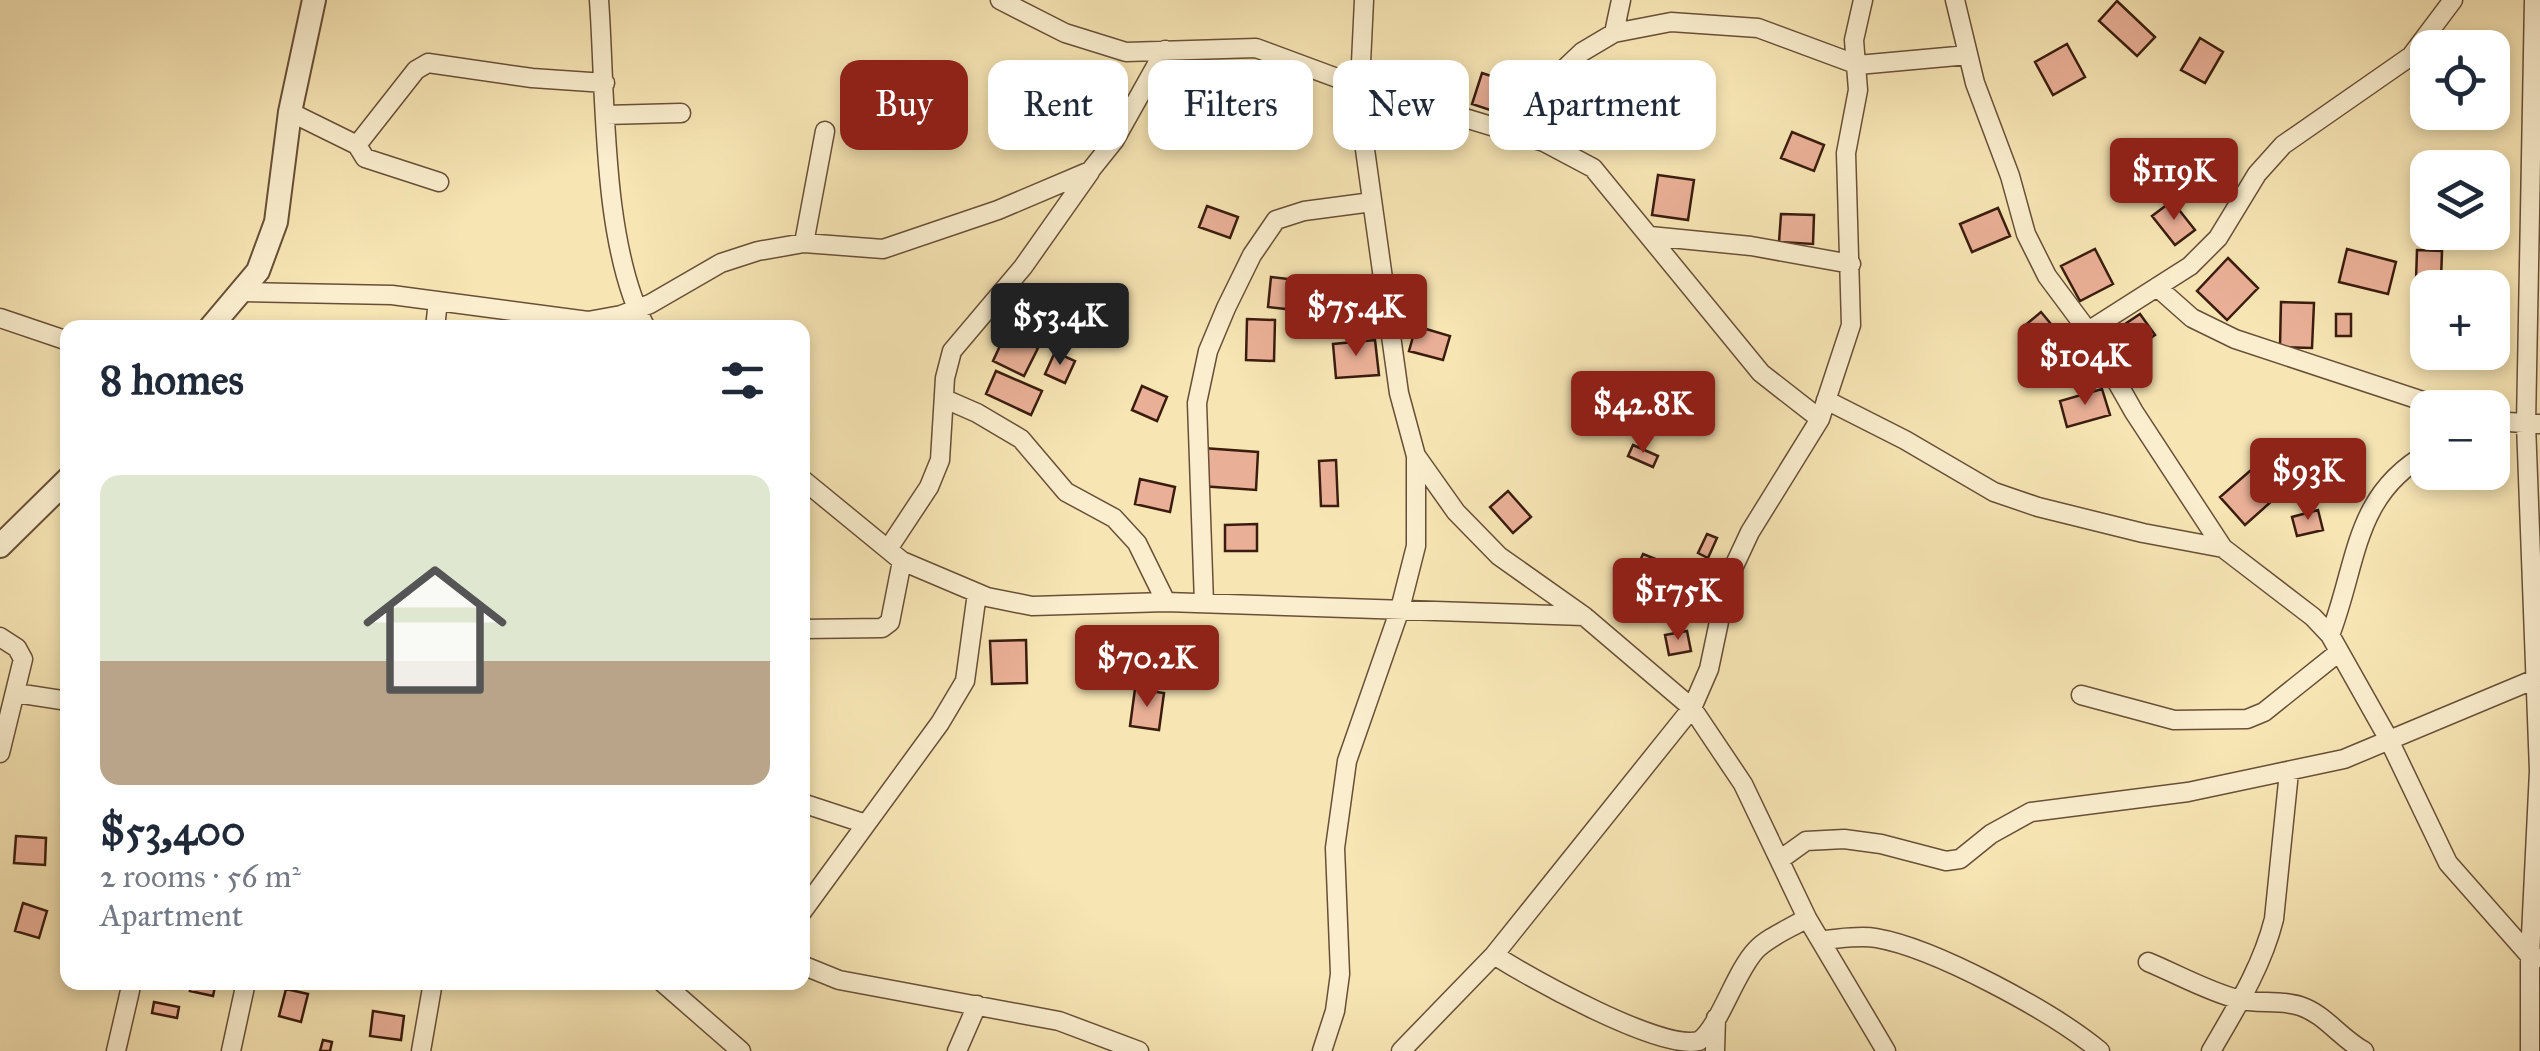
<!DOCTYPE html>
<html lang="en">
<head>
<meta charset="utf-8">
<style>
  body { margin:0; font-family:"IM FELL Great Primer",serif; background:#f2f2f3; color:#1f2937; height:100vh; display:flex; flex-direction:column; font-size:38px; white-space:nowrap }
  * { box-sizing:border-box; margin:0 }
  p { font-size:32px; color:#747a83 }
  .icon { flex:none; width:55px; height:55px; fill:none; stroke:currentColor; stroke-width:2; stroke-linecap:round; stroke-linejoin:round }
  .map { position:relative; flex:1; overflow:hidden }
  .panel { position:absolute; left:60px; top:320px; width:750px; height:670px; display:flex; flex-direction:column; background:#fff; border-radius:20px; box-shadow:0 5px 15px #0003 }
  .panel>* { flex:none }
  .top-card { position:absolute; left:840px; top:60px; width:950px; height:90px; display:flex; gap:20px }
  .controls { position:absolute; left:2410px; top:30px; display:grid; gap:20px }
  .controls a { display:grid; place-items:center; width:100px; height:100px; border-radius:20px; background:#fff; box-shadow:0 5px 15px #0003; font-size:50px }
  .price { position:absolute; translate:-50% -85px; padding:0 22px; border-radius:10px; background:#8f2418; color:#fff; font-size:32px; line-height:65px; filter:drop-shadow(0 2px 5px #0008) }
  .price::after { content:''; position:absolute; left:50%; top:60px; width:30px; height:22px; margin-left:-15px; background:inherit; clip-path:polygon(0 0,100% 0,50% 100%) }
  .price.on { background:#222; color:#fff }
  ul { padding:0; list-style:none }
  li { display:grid; align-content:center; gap:20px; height:530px; padding:0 40px }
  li+li { border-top:2px solid #e0e1e3 }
  li span { display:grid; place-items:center; height:310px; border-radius:20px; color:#555 }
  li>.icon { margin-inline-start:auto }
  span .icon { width:180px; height:180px; fill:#fffc; stroke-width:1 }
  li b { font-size:42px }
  h2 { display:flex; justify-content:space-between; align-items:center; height:120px; padding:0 40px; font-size:42px }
  .pill { padding:0 35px; border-radius:20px; background:#fff; box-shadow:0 5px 15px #0003; font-size:35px; line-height:90px }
  .pill.on { background:#8f2418; color:#fff }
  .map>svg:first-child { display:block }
  .building { fill:#eab097; stroke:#3a1d0f; stroke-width:2.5 }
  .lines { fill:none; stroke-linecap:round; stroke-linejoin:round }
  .minor-casing { stroke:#694f38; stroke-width:21 }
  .tertiary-casing { stroke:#694f38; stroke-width:26 }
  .minor { stroke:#faeece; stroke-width:18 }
  .tertiary { stroke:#faeece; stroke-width:22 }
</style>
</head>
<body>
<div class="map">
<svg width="2540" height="1051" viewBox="0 0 2540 1051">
  <rect width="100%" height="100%" fill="#f7e5b4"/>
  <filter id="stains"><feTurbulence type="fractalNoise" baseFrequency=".002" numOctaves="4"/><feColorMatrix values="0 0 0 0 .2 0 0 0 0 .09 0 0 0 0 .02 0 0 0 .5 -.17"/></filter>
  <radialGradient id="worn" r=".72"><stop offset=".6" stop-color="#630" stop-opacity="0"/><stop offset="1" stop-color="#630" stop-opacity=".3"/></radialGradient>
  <path class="building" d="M2117,1L2155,37L2137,56L2099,21Z
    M2200,38L2223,52L2205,83L2181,70Z
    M2067,44L2085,77L2053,95L2035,62Z
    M1482,73L1506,81L1496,112L1472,104Z
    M1792,132L1824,145L1814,171L1781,158Z
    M1658,175L1694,180L1688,220L1652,215Z
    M2172,201L2195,230L2175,245L2152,216Z
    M1207,206L1238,217L1230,238L1199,227Z
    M1998,208L2010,236L1972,252L1960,224Z
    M1781,214L1814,215L1813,244L1779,242Z
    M2095,249L2113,284L2080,301L2061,266Z
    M2347,249L2396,262L2388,294L2339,282Z
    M2417,250L2442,251L2441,280H2416Z
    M2228,258L2258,288L2227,320L2197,291Z
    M1271,277L1306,281L1304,311L1268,307Z
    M1373,279L1375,293L1360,295L1358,281Z
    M2281,302L2314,303L2312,348L2280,347Z
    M1347,305L1349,333H1329L1328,306Z
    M2041,312L2066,342L2047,358L2022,328Z
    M2140,314L2155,335L2131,352L2116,330Z
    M2336,314H2351V336H2336Z
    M1247,319L1275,320L1274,361L1246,360Z
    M1416,326L1450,336L1443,360L1409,351Z
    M1006,333L1038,348L1024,376L993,361Z
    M1375,340L1379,375L1336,378L1333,344Z
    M1055,352L1075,361L1065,383L1045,374Z
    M996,371L1042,391L1031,415L986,394Z
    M1142,386L1167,397L1157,421L1132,410Z
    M2102,389L2110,415L2067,427L2060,401Z
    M1633,445L1658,456L1653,467L1628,456Z
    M1203,448L1258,452L1256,490L1201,486Z
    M1336,460L1338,506H1321L1319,461Z
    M2259,463L2283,491L2245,525L2220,497Z
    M1140,479L1175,487L1170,512L1135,504Z
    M1508,491L1531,517L1513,533L1490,507Z
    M2318,510L2323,530L2297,536L2292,517Z
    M1257,524V551H1225V525Z
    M1707,534L1717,538L1708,558L1698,553Z
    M1643,554L1663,562L1659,571L1639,563Z
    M1678,573L1701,582L1692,605L1669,596Z
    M1687,631L1691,651L1669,655L1665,635Z
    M1026,640L1027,683L992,684L990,641Z
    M1135,689L1164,693L1159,730L1130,726Z
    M16,836L46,838L45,865L14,863Z
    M23,903L47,911L39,938L15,931Z
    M192,982H216L213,996L190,991Z
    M286,989L308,994L301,1022L279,1016Z
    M154,1002L179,1007L177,1018L152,1013Z
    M373,1011L404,1016L401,1040L370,1036Z
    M323,1040L332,1042L330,1051H320Z"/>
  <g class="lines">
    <defs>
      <path id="minor" d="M599,0C606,96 601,243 646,328
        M1000,0L1065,33L1126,52L1256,48L1356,85L1544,142L1593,168L1761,373L1820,419
        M1955,0L1975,83L2010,176L2026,234L2047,276L2088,331L2134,412L2223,548L2313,617L2330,635L2388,738L2448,863L2530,956L2540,958
        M1614,33L1621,0
        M290,112L357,145L365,158L439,182
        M605,115L681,113
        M1502,128L1582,52L1614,33L1671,22L1758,28L1858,65L1968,55
        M357,145L416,70L428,63L532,78L605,83
        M1650,236L1751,246L1851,264
        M804,243L825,131
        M2157,287L2192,318L2235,339L2444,408
        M242,292L392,295L588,321L621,315L650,304L721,263L758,251L804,243L883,249L998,210L1090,171L1114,141L1165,50
        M0,318L68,341
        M435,328L438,301
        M2088,331L2190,266L2218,238L2257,174L2283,145L2411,56L2453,0
        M945,399L977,413L1021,439L1066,492L1114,518L1137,543L1166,602
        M1826,400L1905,440L1994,492L2038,507L2143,533L2223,548
        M2492,421L2540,424
        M1417,457L1456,512L1499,556L1584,616L1692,708L1743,784L1807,918L1886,1051
        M802,479L902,561L987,597L1032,606L1166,602L1584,616
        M888,549L929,487L940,460L945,378L952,351L1023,267L1090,172
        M1204,603L1197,403L1208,351L1226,308L1252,255L1276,220L1304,211L1372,202
        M802,629L882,628L890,622L902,561
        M2330,635C2358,563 2353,495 2428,453
        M0,637L17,648L23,659L0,753
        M16,693L68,701
        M2081,695L2174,720L2247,719L2264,712L2339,652
        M802,803L866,824
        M1781,859L1806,841L1844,839L1881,844L1946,861L1960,859L1991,834L2031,812L2188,792L2344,759L2540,677
        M802,912L940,723L965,681L977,593
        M1821,940C1839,939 1859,935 1876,938C1935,948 2053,1012 2100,1051
        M1494,955C1531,978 1660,1051 1699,1041C1719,1028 1735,972 1756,950C1768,937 1791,928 1807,918
        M2148,962C2177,974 2207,991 2237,999C2257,1005 2279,999 2300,1006C2325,1014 2340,1038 2364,1051
        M802,965L839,980L1059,1021L1139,1051
        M662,982L741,1051
        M116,1051L132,982
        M231,1051L246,982
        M421,1051L433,982
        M957,1051L977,1005
        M1322,1051L1335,1011L1340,974L1335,848L1347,761L1400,609L1416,546V456L1399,393L1356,85L1361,63L1364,0
        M1401,1051L1494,955L1692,708L1709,669L1728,579L1750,532L1820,419L1851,325L1846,153L1858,90L1854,40L1863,0
        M1715,1051L1716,1018
        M2211,1051C2236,1008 2262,967 2274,919L2289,772
        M2530,1051V956L2539,771L2526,424L2534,0"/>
      <path id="tertiary" d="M210,328L258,271L276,222L290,112L314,0
        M0,546L68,479"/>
    </defs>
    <use href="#minor" class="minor-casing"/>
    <use href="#tertiary" class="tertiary-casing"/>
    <use href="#minor" class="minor"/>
    <use href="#tertiary" class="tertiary"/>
  </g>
  <rect width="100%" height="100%" filter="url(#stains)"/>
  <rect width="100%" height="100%" fill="url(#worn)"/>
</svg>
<div class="controls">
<a><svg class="icon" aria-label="locate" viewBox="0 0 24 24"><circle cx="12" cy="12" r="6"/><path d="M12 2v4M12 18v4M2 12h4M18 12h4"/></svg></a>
<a><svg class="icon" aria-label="layers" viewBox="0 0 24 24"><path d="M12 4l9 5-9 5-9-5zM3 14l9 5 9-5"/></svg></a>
<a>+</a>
<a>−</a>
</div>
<b class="price" style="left:2174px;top:223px">$119K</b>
<b class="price" style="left:1356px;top:359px">$75.4K</b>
<b class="price on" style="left:1060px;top:368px">$53.4K</b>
<b class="price" style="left:2085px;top:408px">$104K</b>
<b class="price" style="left:1643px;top:456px">$42.8K</b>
<b class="price" style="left:2308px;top:523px">$93K</b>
<b class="price" style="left:1678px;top:643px">$175K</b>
<b class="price" style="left:1147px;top:710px">$70.2K</b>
<div class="top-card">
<a class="pill on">Buy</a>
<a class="pill">Rent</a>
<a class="pill">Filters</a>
<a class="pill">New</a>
<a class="pill">Apartment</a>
</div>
<section class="panel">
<h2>8 homes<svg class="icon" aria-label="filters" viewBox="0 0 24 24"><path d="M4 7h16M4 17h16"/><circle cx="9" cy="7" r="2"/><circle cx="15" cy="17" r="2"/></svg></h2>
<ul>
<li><span style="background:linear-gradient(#dfe7d0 60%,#b9a48a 0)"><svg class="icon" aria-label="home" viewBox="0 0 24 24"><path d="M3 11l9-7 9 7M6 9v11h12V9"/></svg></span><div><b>$53,400</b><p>2 rooms · 56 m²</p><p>Apartment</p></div></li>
</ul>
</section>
</div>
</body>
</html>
